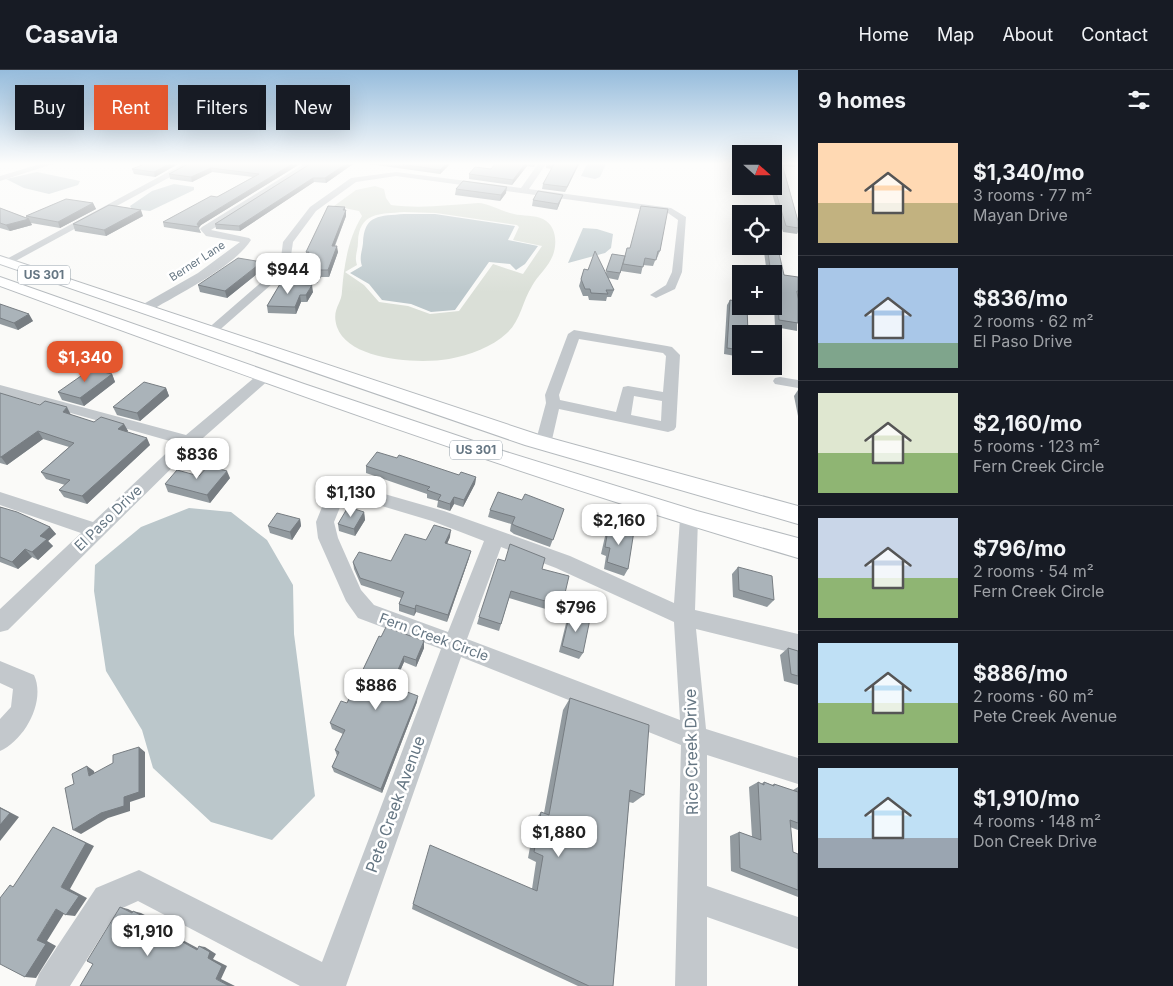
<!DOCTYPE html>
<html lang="en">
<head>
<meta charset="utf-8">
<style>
  body { margin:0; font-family:Inter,sans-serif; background:#242831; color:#f1f3f6; height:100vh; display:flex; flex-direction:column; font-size:19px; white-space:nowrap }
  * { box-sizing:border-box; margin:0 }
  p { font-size:16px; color:#9ea1a6 }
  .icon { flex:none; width:28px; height:28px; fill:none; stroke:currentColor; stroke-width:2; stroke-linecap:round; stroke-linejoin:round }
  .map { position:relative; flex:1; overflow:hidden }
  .side { display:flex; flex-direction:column; background:#171b24; width:375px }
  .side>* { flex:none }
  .top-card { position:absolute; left:15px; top:15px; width:475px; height:45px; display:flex; gap:10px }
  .needle { width:32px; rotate:111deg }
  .tools { position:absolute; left:732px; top:75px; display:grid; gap:10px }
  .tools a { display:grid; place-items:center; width:50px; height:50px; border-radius:0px; background:#171b24; box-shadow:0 5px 20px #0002; font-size:25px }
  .price { position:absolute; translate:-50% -42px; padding:0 11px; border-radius:10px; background:#fff; color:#222; font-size:16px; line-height:32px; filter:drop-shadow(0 1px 2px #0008) }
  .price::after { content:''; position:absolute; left:50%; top:30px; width:15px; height:11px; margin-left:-8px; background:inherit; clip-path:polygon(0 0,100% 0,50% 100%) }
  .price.on { background:#e4572e; color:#fff }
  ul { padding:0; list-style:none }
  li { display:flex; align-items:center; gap:15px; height:125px; padding:0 20px }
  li+li { border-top:1px solid #363941 }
  li span { display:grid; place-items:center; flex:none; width:140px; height:100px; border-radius:0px; color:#555 }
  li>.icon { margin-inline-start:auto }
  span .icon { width:60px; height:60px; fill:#fffc; stroke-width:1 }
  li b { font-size:21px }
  h2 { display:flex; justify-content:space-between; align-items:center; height:60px; padding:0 20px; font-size:21px }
  .chip { padding:0 18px; border-radius:0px; background:#171b24; box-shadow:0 5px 20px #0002; font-size:18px; line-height:45px }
  .chip.on { background:#e4572e; color:#fff }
  header { display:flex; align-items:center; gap:30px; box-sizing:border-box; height:70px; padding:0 25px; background:#171b24; border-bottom:1px solid #363941 }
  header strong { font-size:24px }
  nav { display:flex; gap:28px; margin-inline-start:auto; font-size:18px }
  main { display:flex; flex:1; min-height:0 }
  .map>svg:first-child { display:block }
  .green { fill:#dadfd7; fill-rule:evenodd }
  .water { fill:#bbc7cb }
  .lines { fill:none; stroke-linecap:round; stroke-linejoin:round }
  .major-casing { stroke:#b5babe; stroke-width:2 }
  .minor { fill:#c3c8cc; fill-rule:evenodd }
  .major { fill:#fff; fill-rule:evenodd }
  .wall { fill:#929a9f }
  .shaded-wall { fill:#777d82 }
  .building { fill:#aab3b9; stroke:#777d82 }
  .labels { text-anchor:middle; stroke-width:5; stroke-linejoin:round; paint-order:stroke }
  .far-street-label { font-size:11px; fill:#657683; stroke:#fff }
  .shield { fill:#fff; stroke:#939fa8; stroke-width:1 }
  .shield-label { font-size:12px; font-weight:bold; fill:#657683 }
  .street-label { font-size:14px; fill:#657683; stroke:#fff }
  .near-street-label { font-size:16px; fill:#657683; stroke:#fff }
</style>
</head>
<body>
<header>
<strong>Casavia</strong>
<nav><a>Home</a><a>Map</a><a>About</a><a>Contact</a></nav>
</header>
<main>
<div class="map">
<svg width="798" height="916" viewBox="0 0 798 916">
  <rect width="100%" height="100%" fill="#fafaf8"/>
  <path class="green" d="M375,116L384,119L386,128L391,135C421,139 448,135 478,133C489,133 502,142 514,144C522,146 535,145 543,149C557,156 557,174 553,185C548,198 538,205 532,216C523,230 520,252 507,263C492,277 470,285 449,289C419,294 349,291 337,257C331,239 342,234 342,221C344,195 348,169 362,146L359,141L334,136L356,120ZM404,142L436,143L517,155L519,157L513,170L542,176L523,204L493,194L459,241L430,244L408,236L379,232L364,215L345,202L357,195C354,186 358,181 358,172C359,142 380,144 404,142Z"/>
  <path class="water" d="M587,94H606L600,107L595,109L581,106Z
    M37,102L80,111L78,115L49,124L24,118L6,109Z
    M174,114L194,117V120L150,141L132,139L130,136L152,121Z
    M404,144H435L515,156L508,170L538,176L525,194L516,200L510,194L489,192L455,240L431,242L411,234L382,230L369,214L350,203L362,196C359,187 362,182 363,173C364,144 380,146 404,144Z
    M583,158L597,159L613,164L611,178L605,183L568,193Z
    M189,438L231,442L267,470L293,515L294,564L315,726L272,770L211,752L153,698L142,660L106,601L94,521L95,495L141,457Z"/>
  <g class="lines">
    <defs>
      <path id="major" d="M0,186L539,365L798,436V454L525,375L0,194Z
        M0,207L304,314L503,381L697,441L798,468V488C528,409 264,313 0,216Z"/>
    </defs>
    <use href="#major" class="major-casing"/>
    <path class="minor" d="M40,94H53L0,111V106Z
      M183,94H194L10,194L6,195L1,192Z
      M304,94H314L211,160L249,168L251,170C234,197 177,225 148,242H140L138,239L140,236L198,203L240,172L206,166L200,159L202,157Z
      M538,94H546L529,119L671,138L686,147L682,202L675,219L656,228L650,225L666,215L672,202L678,150L668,143L396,106L356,112L316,141L293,172L289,199L215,264L211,265L205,261L280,196L283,172L310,137L351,108L396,102L521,118Z
      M574,260L667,276L672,277L680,285L676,357L674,360L668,362L559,339L551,374L549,378H537L535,374L546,333L545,325L568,264ZM579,269L663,283L666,286L663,322L628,316L623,317L616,342L560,330L559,325ZM634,326L662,331L661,351L631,345Z
      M265,302L272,306L270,309L195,375L8,560L0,562V539L81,463L0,435V422L93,452L177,373L0,323V315L186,365L260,303Z
      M780,307L798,310V318L775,314L773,311L775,308Z
      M339,411L444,441L570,486L674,533L680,449L682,444L689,442L696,444L698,449L695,540L798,564V584L696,559L706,659L798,688V714L707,685V816L798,847V879L707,847V916H675L681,675L461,587L346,916H300L138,831L118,840L70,916H35L39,904L96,818L139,800L322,892L441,579L358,548L346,531L318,468L316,452L330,417L333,413ZM345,425L432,451L484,471L448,562L374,535L361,520L338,468L334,452ZM501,477L556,498L674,552L680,650L467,569Z
      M0,591L34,605C46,631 25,670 0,681V649L11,637L13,619L0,613Z"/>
    <use href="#major" class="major"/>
  </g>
  <path class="wall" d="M144,94H178L155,107L134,104L132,99Z
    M188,94H300L201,155L199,158L201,163L164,157L163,152L217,127L253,107L212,102L192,112L170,109L169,104Z
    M310,94H353L326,113L314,112L240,161L216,159L215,154Z
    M369,94H450L440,104Z
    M495,94H536L534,97L527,96L512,115L469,109V104L491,99Z
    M546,94H579L565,122L542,119L543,114L552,99L546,98Z
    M774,94H796L795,97L783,96L798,151V162L797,164L783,162L770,116H774Z
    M456,119L506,123L500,131L455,125Z
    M563,125L557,140L532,136L533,130Z
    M93,133L96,139L60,158L31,153L32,155L10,161L0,158V138L26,148V146Z
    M345,137V140H346V146L335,176L338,182L329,207H321L317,213L295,212L294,205L306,187V182Z
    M143,146L106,166L75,161L73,154Z
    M767,176L784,205L798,209L797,261L775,257L774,236V204H767L764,182Z
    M627,178L660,181L657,188H656L653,196L643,195L641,204L621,201L618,210L608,208L614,220L611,227H607L606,231L589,230L588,226H583L579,216L584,199L606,203L612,184L625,186Z
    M262,192L263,199L227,228L200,222L198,215Z
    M280,214L313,222L307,232H301L296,244L268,243L267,236Z
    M730,230L741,264V287L724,284L727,235Z
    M0,234L33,251L18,260L0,254Z
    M112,304L115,312L84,336L62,330L58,322Z
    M166,318L169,326L140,351L117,345L113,337Z
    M798,320V346L794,326Z
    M0,323L94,352L124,354L128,361L127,362L150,375L87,434L64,427L59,420L65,415L46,409L41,402L69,377L43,369L7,395L0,393Z
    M397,388L459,405L476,407L475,414L463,437L454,434L450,441L437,437L438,431L427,428V424L366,403V396Z
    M199,406L230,408L210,433L168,422L165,414Z
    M522,430L564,439L550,477L514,464L510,461L511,454L488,447L490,440Z
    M0,437L50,457L56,464L48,471L53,476L38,490L32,487L18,499L0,492Z
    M364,442L365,450L355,466L339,461L338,454Z
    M300,449L301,456L292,470L270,463L268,456Z
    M609,454L628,499L624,506L604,499L606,486L601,484L606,462Z
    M450,467L447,474L469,488L447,552L416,542L414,546L399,541V534L401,528L361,515L354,499L353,492L391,491L426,470Z
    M505,491L542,499L562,536L559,543L509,528L499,561L477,554L479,547Z
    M738,497L774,530L767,537L733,527L732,504Z
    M570,543L583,583L579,589L559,582L567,549Z
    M379,566L424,578L416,597L404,592L393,617L417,632L382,723L334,702L332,697L337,686L335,680L343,664L332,659L330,653L347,633Z
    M788,578L798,581V615L784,611L780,585Z
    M570,628L644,725L633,733L629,732L613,916H578L412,839L413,834L532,819L536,792L528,788L535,750L541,742L544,743L563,640Z
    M758,712L761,714L764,712L772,715L774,714L793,721V720L798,717V760L790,757L793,782L798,784V827L731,801L730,766L739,762L752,767L749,717Z"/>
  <path class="shaded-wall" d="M169,94H178L155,107L154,102Z
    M292,94H300L201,155L199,157L197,154L200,150Z
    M346,94H353L326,113L325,108Z
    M446,94H450L440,104V100Z
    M525,94H527V96L512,115L513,110Z
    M578,94H579L565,122L567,117Z
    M211,98L212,102L192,112L191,107Z
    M313,108L314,112L240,161L239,156Z
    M507,117L506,123L500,131L501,125Z
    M563,125L557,140L558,134Z
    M93,133L96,139L60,158L58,152Z
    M345,137V142L346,140V146L332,182V176L343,140Z
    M141,140L143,146L106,166L104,160Z
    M29,149L32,155L10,161L6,155Z
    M337,176L338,182L329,207L328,200Z
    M262,192L263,199L227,228L225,221Z
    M320,200L321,207L317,213L316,206Z
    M312,215L313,222L307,232L306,225Z
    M300,225L301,232L296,244L295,237Z
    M29,244L33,251L18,260L14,253Z
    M112,304L115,312L84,336L80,328Z
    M166,318L169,326L140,351L137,343Z
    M67,337L71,345L63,342Z
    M124,354L128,361L122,367L118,359Z
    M38,361L43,369L7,395L1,387Z
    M147,368L150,375L87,434L82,426Z
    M227,401L230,408L210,433L207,425Z
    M476,407L475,414L463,437L464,430Z
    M454,427V434L450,441V434Z
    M364,442L365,450L355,466L354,459Z
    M300,449L301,456L292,470L290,462Z
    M50,457L56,464L48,471L53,476L38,490L32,482L40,466Z
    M451,460L450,467L444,480L445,473Z
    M25,479L32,487L18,499L12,492Z
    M471,481L469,488L447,552L448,545Z
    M416,535V542L414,546L415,539Z
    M424,571V578L416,597V590Z
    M404,586V592L391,622V616Z
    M418,626L417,632L382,723L381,719Z
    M139,677L145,682V727L130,732V741L108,748L81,764L73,760L124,727Z
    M87,696L94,701L96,711L89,706Z
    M0,737L19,747L0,771Z
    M53,757L94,776L70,819L87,828L75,846L66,845Z
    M120,837L128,839L140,845L132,843Z
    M56,839L65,842L47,871L56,876L36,908L25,907L37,870Z
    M133,841L141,843L179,863L177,867L203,881L197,880L170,865Z
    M199,876L205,877L216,884L213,889L227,896L221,909L235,916H229L216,909L208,888Z"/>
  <path class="building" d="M144,94H169L154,102L132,99Z
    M188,94H292L200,150L197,154L199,157L163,152L211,126L217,127L259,104L211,98L191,107L169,104Z
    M310,94H346L325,108H313L239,156L215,154Z
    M401,94H446L440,100Z
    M495,94H525L513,110L469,104L475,97L491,99Z
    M554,94H578L567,117L543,114Z
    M774,94H782L798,151V158L786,156L774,116Z
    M463,111L507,117L501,125L456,119Z
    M538,121L563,125L558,134L533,130Z
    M66,129L93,133L58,152L26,146Z
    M109,135L141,140L104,160L73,154Z
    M328,136L345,137L343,140H346L332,176H337L328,200H320L316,206L294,205L309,182H306Z
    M641,136L668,139L660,181H658L656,190L645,188L643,197L623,194L627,178H630Z
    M0,138L29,149L6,155L0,153Z
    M777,174L784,205L798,207V221H797L798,229V253L779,250L777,218H774V204H771L767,176H774V175Z
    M595,181L614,220H606L608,224L591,223L590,219H585L581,209L584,199L588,200Z
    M612,184L625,186L620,203L606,201Z
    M238,188L262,192L225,221L198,215Z
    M280,214L312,215L306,225H300L295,237L267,236Z
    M730,230L741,232V236H747L748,264H741V280L727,278Z
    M0,234L29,244L14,253L0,248Z
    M91,299L112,304L80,328L58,322Z
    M144,312L166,318L137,343L113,337Z
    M0,323L40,335L45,331L67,337L63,342L94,352L101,347L124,354L118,359L147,368L82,426L59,420L70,410L41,402L74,373L38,361L1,387H0Z
    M377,382L397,388L399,385L459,405L461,402L476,407L464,430L454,427L450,434L438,430L441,425L427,420L430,417L366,396Z
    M208,396L227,401L207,425L165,414L177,400L199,406Z
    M498,422L522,430L525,424L564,439L553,470L516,456L512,454L515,447L490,440Z
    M0,437L17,442L50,457L40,466L47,469L32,482L25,479L12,492L0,487Z
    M348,437L364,442L354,459L338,454Z
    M277,443L300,449L290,462L268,456Z
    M609,454L634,461L628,499L607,492L610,478L605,477Z
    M434,455L451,460L445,473L471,481L448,545L416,535L415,539L399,534L404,522L360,508L353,492L359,482L391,491L405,464L426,470Z
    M510,474L545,488L542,499L569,506L562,536L511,521L501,554L479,547L498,489L505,491Z
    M738,497L772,506L774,530L739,520Z
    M570,543L590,549L583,583L562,576Z
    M386,557L424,571L416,590L404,586L391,616L418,626L381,719L332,697L339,682L335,680L345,660L330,653L341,631L347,633L379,566L381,567Z
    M788,578L798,581V606L791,604Z
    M570,628L649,655L644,725L630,720L613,916H589L413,834L430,775L537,821L543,786L534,782L541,742L549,745Z
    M139,677V722L124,727V736L101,743L73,760L65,718L74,714L72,704L87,696L89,706L113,693V685Z
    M758,712L764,715V712L774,716V714L798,722V753L790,750L793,782L798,784V820L740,798L739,762L761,770Z
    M0,738L10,743L0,755Z
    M53,757L86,773L61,817L79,826L66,845L56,839L37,870L46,874L25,907L0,894V828L10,815L13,817Z
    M120,837L132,843L133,841L172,862L170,865L197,880L199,876L210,882L208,888L222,896L216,909L229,916H80L93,894L87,891Z"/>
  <linearGradient id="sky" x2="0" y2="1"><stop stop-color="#96bcdc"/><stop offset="0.42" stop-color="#fdfdfc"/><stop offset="1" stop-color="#fdfdfc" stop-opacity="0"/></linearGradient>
  <rect width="798" height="223" fill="url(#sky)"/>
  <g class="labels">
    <g class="far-street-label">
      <text transform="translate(197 191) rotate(-33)" y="4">Berner Lane</text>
    </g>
    <g class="shield">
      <rect x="18" y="195.5" width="52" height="19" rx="4"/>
      <rect x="450" y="370.5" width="52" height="19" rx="4"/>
    </g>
    <g class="shield-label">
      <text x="44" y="209">US 301</text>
      <text x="476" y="384">US 301</text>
    </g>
    <g class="street-label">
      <text transform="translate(108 448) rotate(-44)" y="5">El Paso Drive</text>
      <text transform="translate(434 567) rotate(20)" y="5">Fern Creek Circle</text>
    </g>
    <g class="near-street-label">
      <text transform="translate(691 682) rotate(-91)" y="6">Rice Creek Drive</text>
      <text transform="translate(395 734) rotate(-70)" y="6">Pete Creek Avenue</text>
    </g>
  </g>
</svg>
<div class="tools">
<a><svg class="needle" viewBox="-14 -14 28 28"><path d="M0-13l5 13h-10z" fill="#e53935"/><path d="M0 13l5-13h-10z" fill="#9ea1a6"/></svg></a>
<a><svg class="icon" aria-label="locate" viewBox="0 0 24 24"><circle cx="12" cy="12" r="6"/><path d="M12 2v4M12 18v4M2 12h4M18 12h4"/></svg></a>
<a>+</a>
<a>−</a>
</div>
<b class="price" style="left:288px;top:225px">$944</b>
<b class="price on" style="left:85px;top:313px">$1,340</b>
<b class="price" style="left:197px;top:410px">$836</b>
<b class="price" style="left:351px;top:448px">$1,130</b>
<b class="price" style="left:619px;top:476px">$2,160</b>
<b class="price" style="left:576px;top:563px">$796</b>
<b class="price" style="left:376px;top:641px">$886</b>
<b class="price" style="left:559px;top:788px">$1,880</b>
<b class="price" style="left:148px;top:887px">$1,910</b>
<div class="top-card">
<a class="chip">Buy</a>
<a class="chip on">Rent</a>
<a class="chip">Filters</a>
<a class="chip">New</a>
</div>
</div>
<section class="side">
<h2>9 homes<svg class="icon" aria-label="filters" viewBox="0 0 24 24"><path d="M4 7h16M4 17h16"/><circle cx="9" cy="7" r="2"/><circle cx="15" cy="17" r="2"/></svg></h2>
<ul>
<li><span style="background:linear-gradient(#ffd9b3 60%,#c2b280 0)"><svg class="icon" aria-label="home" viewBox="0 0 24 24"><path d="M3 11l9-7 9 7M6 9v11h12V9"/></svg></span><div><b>$1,340/mo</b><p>3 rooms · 77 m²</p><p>Mayan Drive</p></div></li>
<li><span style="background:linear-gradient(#a9c7e8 75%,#7fa58c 0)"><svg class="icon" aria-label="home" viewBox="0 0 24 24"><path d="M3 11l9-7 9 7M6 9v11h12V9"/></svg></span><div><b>$836/mo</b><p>2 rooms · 62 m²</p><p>El Paso Drive</p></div></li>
<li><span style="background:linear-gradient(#dfe7d0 60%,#8fb573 0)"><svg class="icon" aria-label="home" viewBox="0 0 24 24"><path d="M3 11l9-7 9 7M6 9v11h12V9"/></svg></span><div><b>$2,160/mo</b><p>5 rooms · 123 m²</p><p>Fern Creek Circle</p></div></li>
<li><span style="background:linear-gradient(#c9d6e8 60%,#8fb573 0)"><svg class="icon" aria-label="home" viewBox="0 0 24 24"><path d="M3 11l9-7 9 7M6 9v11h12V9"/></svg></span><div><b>$796/mo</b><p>2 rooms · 54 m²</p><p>Fern Creek Circle</p></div></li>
<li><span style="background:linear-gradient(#bfe0f5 60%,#8fb573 0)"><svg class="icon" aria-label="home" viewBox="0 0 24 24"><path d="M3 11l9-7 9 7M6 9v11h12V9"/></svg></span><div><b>$886/mo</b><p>2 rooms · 60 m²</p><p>Pete Creek Avenue</p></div></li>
<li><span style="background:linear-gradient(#bfe0f5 70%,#9aa5b1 0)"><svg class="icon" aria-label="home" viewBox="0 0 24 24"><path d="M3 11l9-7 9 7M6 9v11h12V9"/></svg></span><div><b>$1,910/mo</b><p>4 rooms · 148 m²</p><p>Don Creek Drive</p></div></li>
</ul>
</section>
</main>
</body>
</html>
